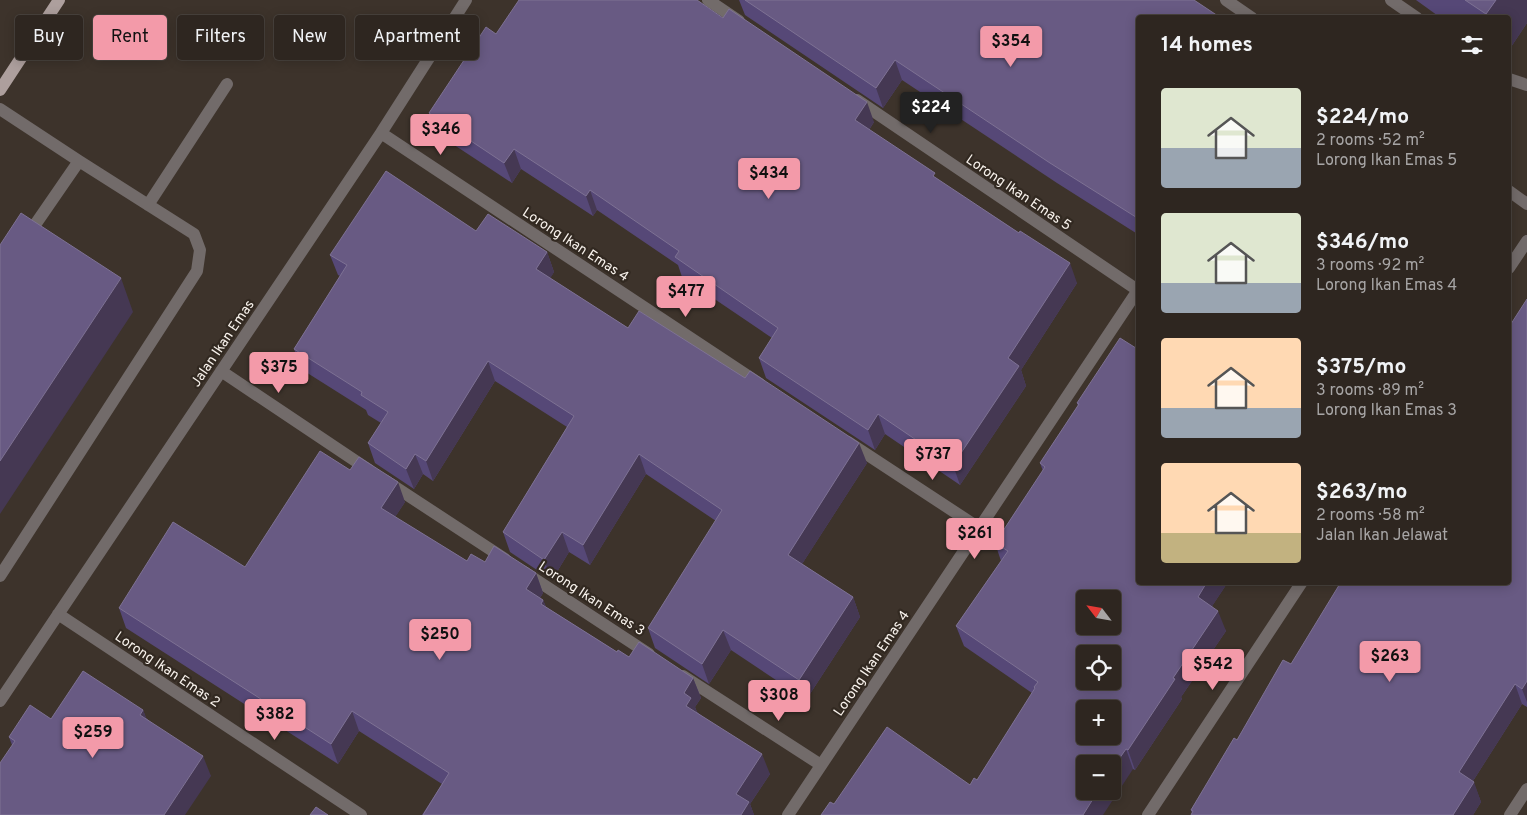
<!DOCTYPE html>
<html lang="en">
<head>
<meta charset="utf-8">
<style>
  body { margin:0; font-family:Overpass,sans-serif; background:#3a322d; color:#f1f3f6; height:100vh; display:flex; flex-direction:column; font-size:19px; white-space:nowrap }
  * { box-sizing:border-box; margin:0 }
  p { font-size:16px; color:#a7a5a5 }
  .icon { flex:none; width:28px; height:28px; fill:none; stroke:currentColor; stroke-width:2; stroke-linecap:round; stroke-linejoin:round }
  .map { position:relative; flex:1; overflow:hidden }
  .sheet { position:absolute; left:1136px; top:15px; width:375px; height:570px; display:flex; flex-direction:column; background:#2e2620; border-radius:5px; box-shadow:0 2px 12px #0003,0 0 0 1px #49433e }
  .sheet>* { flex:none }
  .hud { position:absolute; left:15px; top:15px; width:475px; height:45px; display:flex; gap:10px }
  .needle { width:32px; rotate:301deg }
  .tools { position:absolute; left:1076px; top:590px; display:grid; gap:10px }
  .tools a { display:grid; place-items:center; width:45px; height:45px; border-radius:5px; background:#2e2620; box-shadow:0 2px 12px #0003,0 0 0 1px #49433e; font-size:25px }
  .price { position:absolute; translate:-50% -42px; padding:0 11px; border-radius:5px; background:#f39aa9; color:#111; font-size:16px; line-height:32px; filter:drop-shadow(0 1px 2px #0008) }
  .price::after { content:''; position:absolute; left:50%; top:30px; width:15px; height:11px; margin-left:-8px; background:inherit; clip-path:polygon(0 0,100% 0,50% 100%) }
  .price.selected { background:#222; color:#fff }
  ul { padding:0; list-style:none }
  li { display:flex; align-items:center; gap:15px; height:125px; padding:0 25px }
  li span { display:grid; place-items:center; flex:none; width:140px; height:100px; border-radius:5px; color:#555 }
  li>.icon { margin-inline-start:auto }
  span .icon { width:60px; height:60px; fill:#fffc; stroke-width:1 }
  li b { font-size:21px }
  h2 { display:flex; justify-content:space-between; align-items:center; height:60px; padding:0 25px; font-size:21px }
  .chip { padding:0 18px; border-radius:5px; background:#2e2620; box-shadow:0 2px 12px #0003,0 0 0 1px #49433e; font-size:18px; line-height:45px }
  .chip.selected { background:#f39aa9; color:#111 }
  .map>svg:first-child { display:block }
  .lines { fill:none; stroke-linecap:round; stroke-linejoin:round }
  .minor { stroke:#726b6a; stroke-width:12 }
  .major { stroke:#ad9f9d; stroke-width:12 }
  .wall { fill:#564877 }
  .shaded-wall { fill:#453853 }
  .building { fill:#685a83; stroke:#7e7294; fill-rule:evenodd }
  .labels { text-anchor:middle; stroke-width:4.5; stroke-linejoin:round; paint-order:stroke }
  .street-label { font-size:14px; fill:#f8f2ec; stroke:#322921 }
</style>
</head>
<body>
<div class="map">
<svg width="1527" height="815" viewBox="0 0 1527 815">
  <rect width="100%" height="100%" fill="#3d332b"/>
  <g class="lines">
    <path class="minor" d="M708,0L739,21
      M1226,0L1252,18
      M1391,0L1417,18
      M1509,79L1527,85
      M857,100L1139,291
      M0,109L79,161L194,234L200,250L197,271L0,576
      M381,133L760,384
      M1509,191L1527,204
      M148,205L227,84
      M28,235L79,161
      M1509,268L1527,241
      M221,371L369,470
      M848,442L979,528
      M386,481L505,559
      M524,572L649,654
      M58,614L361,815
      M683,676L821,765
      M0,701L381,133L466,0
      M788,815L1138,290
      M1148,815L1302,582
      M1510,815L1527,789"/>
    <path class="major" d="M0,90L59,0"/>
  </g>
  <path class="wall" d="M739,0H1194L1139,18V235L1057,183L902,80L883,108L745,15Z
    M1416,0H1527V23L1509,50V18H1441Z
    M496,34L874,122L869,130L937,179L1077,283L1021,370L1026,386L960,485L885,434L875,450L766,378L759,358L772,338L682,277L678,265L597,210L593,216L521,169L512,183L436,133L429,113Z
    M476,231L547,252L554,272L550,278L628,328L867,463L802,564L853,597L860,617L806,700L731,650L709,684L655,648L648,628L716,521L646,474L590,565L569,552L552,580L510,552L503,532L567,427L495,381L433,481L423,474L414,489L375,463L368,443L381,423L368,415L366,410L301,369L294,349L340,276L338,275L330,255Z
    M1527,299V707L1522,704L1473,781L1481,802L1473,815H1191L1192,813L1191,810L1237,740L1291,664L1509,582Z
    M1139,350V582H1228L1212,606L1226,631L1181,697L1182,699L1135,770L1133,769L834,804L970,785L977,780L1032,693L964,646L956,626L1001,561L995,543L1043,471L1040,463L1078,406L1077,403Z
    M350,470L405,502L395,517L467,561L485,562L536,573L543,593L540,598L543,600L546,607L617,652L629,657L693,678L701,698L695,707L697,712L770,774L750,804L754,815H422L442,784L359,731L338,764L126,628L119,608L245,567Z
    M143,710L146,718L211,776L12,745L9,737L51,719Z"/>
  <path class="shaded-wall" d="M1496,0H1527V23L1509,50V18H1487L1486,14Z
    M895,60L902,80L883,108L876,88Z
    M867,102L874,122L862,140L855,120Z
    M514,149L521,169L512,183L504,163Z
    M590,190L597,210L593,216L586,196Z
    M547,252L554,272L544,289L536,269Z
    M1070,263L1077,283L1021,370L1026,386L960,485L953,465L1008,358Z
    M121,278L133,312L0,514V461Z
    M488,361L495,381L433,481L426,461Z
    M878,414L885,434L875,450L868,430Z
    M859,443L867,463L795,575L788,555Z
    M415,454L423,474L414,489L406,469Z
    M639,454L646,474L590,565L583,545Z
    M398,482L405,502L388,528L381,508Z
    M562,532L569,552L552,580L544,560Z
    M536,573L543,593L533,609L526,589Z
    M1207,582H1228L1205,617L1198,597Z
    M853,597L860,617L806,700L799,680Z
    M543,600L551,620L541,604Z
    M1218,611L1226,631L1181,697L1182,699L1135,770L1128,750L1173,678Z
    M723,630L731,650L709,684L702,664Z
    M693,678L701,698L695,707L699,718L686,706L684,693Z
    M1527,681V702L1522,689Z
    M1515,684L1522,704L1466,792L1459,772Z
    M143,710L151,730L140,715Z
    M352,711L359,731L338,764L331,744Z
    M1126,749L1133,769L1103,815H1083L1098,791H1112V769Z
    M762,754L770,774L750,804L754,815H741L736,794Z
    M203,756L211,776L185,815H164Z
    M1474,782L1481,802L1473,815H1453Z"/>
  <path class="building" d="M519,0H697L723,18L729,9L867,102L855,120L935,173L933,176L1019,233L1020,231L1070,263L1008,358L1019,366L953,465L878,414L868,430L759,358L778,328L675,257L679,251L590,190L586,196L514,149L504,163L429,113L486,27L496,34Z
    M745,0H1194L1221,18H1139V219L1050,163L895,60L876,88Z
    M1465,0H1496L1486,14Z
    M386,171L476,231L488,214L547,252L536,269L628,328L639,311L745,378L750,371L859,443L788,555L853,597L799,680L723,630L702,664L648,628L722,510L639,454L583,545L562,532L544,560L503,532L574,416L488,361L426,461L415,454L406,469L368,443L388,412L361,395L362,392L294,349L347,265L330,255Z
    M21,213L121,278L0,461V245Z
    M1527,299V681L1522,689L1515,684L1459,772L1474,782L1453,815H1191L1193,811L1191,810L1234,738L1237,740L1283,660L1291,664L1341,582H1509V327Z
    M1120,338L1139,350V582H1207L1198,597L1218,611L1173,678L1175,679L1128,750L1126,749L1112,769V764H1085V791H1098L1083,815H821L830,802L834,804L887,727L970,785L974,778L977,780L1035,688L1034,687L1038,682L956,626L1008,551L995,543L1045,467L1040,463L1079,404L1077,403ZM1085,599H1112V626H1085ZM1085,654H1112V681H1085ZM1085,709H1112V736H1085Z
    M320,451L350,470L359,457L398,482L381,508L467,561L471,554L485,562L494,546L536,573L526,589L543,600L541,604L617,652L618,650L629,657L639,642L693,678L684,693L691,698L686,706L762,754L736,794L749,802L741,815H423L449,773L352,711L331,744L119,608L173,522L245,567Z
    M83,671L143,710L140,715L203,756L164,815H0V763L15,741L9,737L30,705L51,719Z
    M316,807L328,815H310Z"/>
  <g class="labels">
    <g class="street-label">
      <text transform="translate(1019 192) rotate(34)" y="5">Lorong Ikan Emas 5</text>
      <text transform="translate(576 244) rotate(33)" y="5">Lorong Ikan Emas 4</text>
      <text transform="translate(222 343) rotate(-56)" y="5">Jalan Ikan Emas</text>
      <text transform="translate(592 598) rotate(33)" y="5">Lorong Ikan Emas 3</text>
      <text transform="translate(871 663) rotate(-56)" y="5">Lorong Ikan Emas 4</text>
      <text transform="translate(168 669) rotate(34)" y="5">Lorong Ikan Emas 2</text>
    </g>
  </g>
</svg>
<div class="tools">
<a><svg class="needle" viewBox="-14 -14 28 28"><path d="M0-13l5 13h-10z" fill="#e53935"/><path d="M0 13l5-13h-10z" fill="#a7a5a5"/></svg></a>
<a><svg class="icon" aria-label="locate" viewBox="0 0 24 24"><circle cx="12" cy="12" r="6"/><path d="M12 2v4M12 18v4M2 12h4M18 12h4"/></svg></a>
<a>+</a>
<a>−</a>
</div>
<b class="price" style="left:1011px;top:68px">$354</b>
<b class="price selected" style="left:931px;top:134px">$224</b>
<b class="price" style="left:441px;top:156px">$346</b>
<b class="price" style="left:769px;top:200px">$434</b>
<b class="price" style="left:686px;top:318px">$477</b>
<b class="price" style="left:279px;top:394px">$375</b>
<b class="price" style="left:933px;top:481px">$737</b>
<b class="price" style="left:975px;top:560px">$261</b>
<b class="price" style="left:440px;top:661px">$250</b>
<b class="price" style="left:1390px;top:683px">$263</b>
<b class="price" style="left:1213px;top:691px">$542</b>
<b class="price" style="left:779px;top:722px">$308</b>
<b class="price" style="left:275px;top:741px">$382</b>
<b class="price" style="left:93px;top:759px">$259</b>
<div class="hud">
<a class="chip">Buy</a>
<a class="chip selected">Rent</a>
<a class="chip">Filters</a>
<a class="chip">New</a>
<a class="chip">Apartment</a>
</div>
<section class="sheet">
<h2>14 homes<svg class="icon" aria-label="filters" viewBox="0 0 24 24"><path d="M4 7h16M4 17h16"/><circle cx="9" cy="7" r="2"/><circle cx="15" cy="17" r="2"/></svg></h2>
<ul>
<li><span style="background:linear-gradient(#dfe7d0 60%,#9aa5b1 0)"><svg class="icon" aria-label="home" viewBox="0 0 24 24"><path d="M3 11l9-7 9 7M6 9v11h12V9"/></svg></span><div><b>$224/mo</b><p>2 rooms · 52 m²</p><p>Lorong Ikan Emas 5</p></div></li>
<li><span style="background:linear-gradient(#dfe7d0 70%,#9aa5b1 0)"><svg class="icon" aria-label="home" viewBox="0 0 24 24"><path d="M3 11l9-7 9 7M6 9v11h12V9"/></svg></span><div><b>$346/mo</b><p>3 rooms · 92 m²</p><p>Lorong Ikan Emas 4</p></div></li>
<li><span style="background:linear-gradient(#ffd9b3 70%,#9aa5b1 0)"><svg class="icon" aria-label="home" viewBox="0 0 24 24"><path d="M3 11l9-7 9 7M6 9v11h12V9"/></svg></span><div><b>$375/mo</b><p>3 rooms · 89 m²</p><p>Lorong Ikan Emas 3</p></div></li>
<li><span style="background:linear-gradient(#ffd9b3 70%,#c2b280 0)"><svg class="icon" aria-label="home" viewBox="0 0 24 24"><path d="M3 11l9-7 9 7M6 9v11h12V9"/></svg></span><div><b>$263/mo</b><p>2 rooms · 58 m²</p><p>Jalan Ikan Jelawat</p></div></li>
</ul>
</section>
</div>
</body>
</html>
